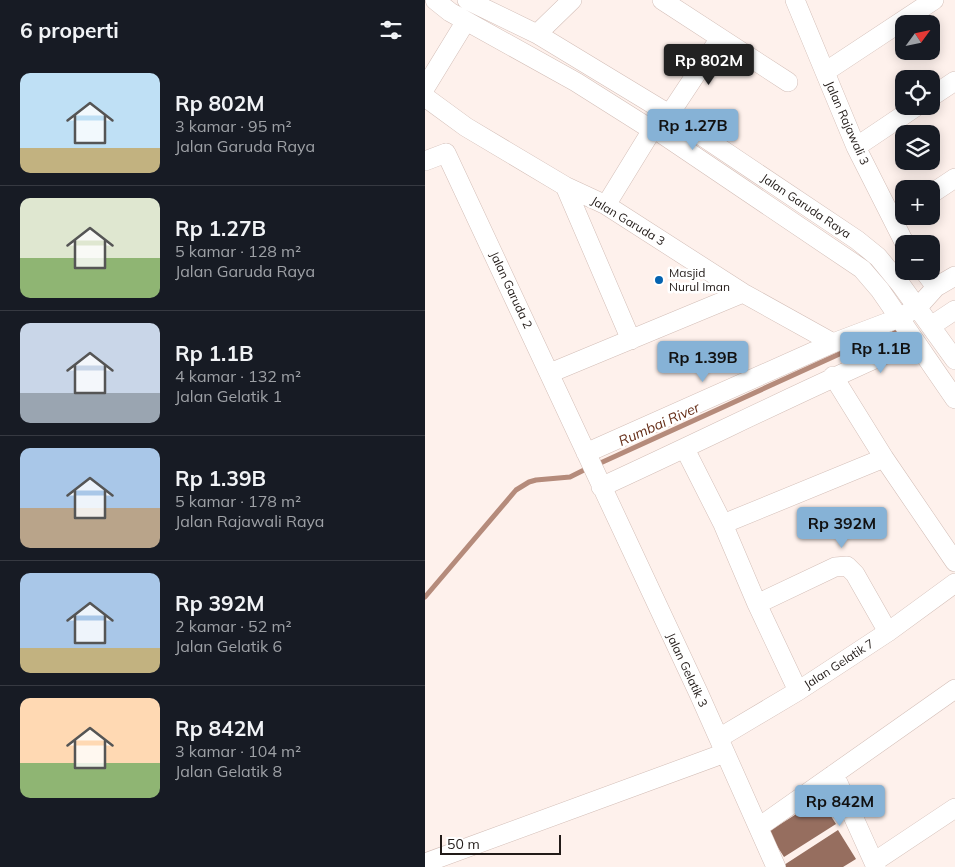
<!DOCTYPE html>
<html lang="id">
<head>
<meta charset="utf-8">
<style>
  body { margin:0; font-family:Mulish,sans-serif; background:#20242c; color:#f1f3f6; height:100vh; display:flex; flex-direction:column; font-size:19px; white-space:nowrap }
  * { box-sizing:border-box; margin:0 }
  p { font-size:16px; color:#9ea1a6 }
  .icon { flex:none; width:28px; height:28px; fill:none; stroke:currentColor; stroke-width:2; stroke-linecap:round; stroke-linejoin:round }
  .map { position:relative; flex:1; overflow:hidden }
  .sheet { display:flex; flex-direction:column; background:#171b24; width:425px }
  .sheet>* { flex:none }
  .needle { width:32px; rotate:57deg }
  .buttons { position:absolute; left:470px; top:15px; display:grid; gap:10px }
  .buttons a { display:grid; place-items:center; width:45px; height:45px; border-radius:10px; background:#171b24; box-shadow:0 2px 12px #0003; font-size:25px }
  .scale { position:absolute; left:15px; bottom:12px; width:121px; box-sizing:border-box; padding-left:5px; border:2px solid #221b18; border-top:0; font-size:14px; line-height:18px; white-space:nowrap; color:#221b18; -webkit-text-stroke:4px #fff; paint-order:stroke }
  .price { position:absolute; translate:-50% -42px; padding:0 11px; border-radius:5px; background:#86b2d6; color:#111; font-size:16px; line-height:32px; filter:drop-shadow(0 1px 2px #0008) }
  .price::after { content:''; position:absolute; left:50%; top:30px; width:15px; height:11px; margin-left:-8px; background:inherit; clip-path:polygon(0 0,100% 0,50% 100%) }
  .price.active { background:#222; color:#fff }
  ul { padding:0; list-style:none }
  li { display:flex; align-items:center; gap:15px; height:125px; padding:0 20px }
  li+li { border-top:1px solid #363941 }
  li span { display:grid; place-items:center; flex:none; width:140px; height:100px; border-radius:10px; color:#555 }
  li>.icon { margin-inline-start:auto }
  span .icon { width:60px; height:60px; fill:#fffc; stroke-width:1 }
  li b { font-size:21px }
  h2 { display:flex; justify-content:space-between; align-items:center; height:60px; padding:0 20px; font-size:21px }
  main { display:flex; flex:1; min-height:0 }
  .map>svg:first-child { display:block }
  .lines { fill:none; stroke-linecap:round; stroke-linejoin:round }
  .stream { stroke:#b58b7b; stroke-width:5 }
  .building { fill:#966e5f }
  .minor-casing { stroke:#d3beb7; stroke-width:20 }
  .minor { stroke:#fff; stroke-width:19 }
  .poi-dot { fill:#0463b0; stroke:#fff; stroke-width:2 }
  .labels { text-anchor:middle; stroke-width:5; stroke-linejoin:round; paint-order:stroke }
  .street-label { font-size:12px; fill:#221b18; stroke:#fff }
  .poi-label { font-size:12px; fill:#221b18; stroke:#fff; text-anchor:start }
  .water-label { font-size:14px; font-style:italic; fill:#662e18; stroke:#fff }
</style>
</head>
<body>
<main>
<section class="sheet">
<h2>6 properti<svg class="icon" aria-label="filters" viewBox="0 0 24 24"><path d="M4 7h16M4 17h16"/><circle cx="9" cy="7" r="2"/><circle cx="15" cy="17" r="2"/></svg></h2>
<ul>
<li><span style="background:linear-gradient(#bfe0f5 75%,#c2b280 0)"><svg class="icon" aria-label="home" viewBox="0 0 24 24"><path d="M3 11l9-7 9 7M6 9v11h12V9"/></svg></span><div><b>Rp 802M</b><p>3 kamar · 95 m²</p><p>Jalan Garuda Raya</p></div></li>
<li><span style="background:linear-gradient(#dfe7d0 60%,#8fb573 0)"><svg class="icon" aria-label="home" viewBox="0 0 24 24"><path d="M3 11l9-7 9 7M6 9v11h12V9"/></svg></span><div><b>Rp 1.27B</b><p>5 kamar · 128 m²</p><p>Jalan Garuda Raya</p></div></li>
<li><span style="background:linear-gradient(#c9d6e8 70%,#9aa5b1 0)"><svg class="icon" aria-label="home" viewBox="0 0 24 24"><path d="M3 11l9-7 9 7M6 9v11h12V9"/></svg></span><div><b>Rp 1.1B</b><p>4 kamar · 132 m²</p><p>Jalan Gelatik 1</p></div></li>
<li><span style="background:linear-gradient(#a9c7e8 60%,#b9a48a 0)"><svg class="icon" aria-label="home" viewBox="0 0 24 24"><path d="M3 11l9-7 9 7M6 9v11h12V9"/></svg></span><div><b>Rp 1.39B</b><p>5 kamar · 178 m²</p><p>Jalan Rajawali Raya</p></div></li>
<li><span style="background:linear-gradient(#a9c7e8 75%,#c2b280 0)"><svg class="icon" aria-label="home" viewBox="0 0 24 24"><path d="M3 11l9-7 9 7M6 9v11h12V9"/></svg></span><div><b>Rp 392M</b><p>2 kamar · 52 m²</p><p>Jalan Gelatik 6</p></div></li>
<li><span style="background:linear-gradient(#ffd9b3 65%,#8fb573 0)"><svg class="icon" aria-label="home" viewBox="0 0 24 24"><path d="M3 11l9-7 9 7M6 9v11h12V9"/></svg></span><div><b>Rp 842M</b><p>3 kamar · 104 m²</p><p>Jalan Gelatik 8</p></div></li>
</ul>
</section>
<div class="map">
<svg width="530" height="867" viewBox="0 0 530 867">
  <rect width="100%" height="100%" fill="#fef1ec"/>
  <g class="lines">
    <path class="stream" d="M171,465L432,346C447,342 464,339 476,328
      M0,597L91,490L104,482L111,480L145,477L163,468"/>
  </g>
  <path class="building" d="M395,799L411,824L359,857L343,832Z
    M413,830L431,859L418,867H361L359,865Z"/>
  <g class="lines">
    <defs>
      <path id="minor" d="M10,0L25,12L151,82L227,130L234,132L437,269L455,290L530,399
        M42,0L112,34L244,114L432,240L453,257L476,285L530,360
        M237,0L363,82
        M370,0L431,147L480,244
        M112,34L147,0
        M400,72L509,0
        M0,88L41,21
        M0,97L41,127L140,186L181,205L318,293L408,343
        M506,97L530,81
        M238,124L295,38
        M431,147L492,106
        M21,153L274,694L351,867
        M0,161L21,153
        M140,186L206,340
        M506,194L530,178
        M181,205L227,130
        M499,271L511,287
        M506,326L530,310
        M125,373L318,293
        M408,376L459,458L530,562
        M260,449L298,524L332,604L373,691
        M161,453L408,343L474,318L493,307L511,287L530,276
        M176,487C281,439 384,387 490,341
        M298,524L459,458
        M332,604L410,567L422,566L430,574L463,632
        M294,738L373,691L463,632L530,583
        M409,774L451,867
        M334,827L530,689
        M449,862L530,808
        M0,863L300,753"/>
    </defs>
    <use href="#minor" class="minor-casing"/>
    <use href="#minor" class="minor"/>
  </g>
  <circle class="poi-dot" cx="234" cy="280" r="5"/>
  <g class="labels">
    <g class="street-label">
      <text transform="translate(422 123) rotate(66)" y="4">Jalan Rajawali 3</text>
      <text transform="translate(381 206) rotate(34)" y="4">Jalan Garuda Raya</text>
      <text transform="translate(203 221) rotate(31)" y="4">Jalan Garuda 3</text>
      <text transform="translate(86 290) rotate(65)" y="4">Jalan Garuda 2</text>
      <text transform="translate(414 664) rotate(-33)" y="4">Jalan Gelatik 7</text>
      <text transform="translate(262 670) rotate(65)" y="4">Jalan Gelatik 3</text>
    </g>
    <g class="poi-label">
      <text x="244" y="277">Masjid<tspan x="244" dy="14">Nurul Iman</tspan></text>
    </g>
    <g class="water-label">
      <text transform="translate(234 424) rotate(-24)" y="5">Rumbai River</text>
    </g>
  </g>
</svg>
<div class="buttons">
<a><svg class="needle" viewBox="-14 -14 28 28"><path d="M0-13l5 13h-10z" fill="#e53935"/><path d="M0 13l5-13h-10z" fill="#9ea1a6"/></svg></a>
<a><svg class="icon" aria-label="locate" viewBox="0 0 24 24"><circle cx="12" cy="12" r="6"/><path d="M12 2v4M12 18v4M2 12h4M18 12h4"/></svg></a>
<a><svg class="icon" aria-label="layers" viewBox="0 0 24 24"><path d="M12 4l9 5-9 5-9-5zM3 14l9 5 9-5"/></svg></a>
<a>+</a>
<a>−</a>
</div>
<div class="scale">50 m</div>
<b class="price active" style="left:284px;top:86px">Rp 802M</b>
<b class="price" style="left:268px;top:151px">Rp 1.27B</b>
<b class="price" style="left:456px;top:374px">Rp 1.1B</b>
<b class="price" style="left:278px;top:383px">Rp 1.39B</b>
<b class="price" style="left:417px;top:549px">Rp 392M</b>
<b class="price" style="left:415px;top:827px">Rp 842M</b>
</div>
</main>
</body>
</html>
